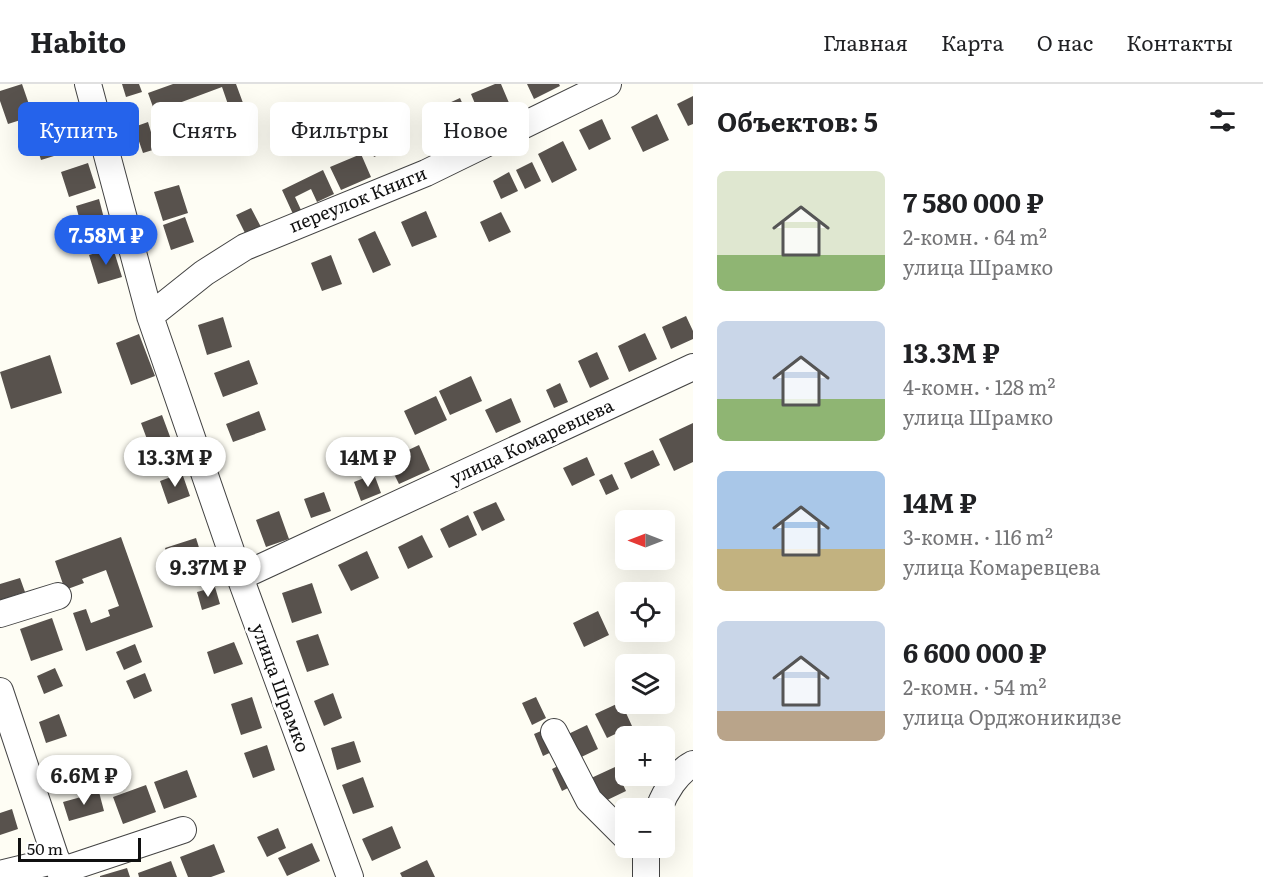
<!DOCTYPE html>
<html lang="ru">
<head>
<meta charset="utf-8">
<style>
  body { margin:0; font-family:Literata,serif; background:#f6f6f6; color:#202124; height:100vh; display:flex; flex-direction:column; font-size:22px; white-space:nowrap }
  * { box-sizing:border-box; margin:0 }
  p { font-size:20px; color:#757577 }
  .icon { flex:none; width:33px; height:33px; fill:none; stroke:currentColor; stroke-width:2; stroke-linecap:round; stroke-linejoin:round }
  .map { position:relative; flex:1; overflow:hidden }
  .details { display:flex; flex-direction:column; background:#fff; width:570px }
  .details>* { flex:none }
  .hud { position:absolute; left:18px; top:18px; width:570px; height:54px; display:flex; gap:12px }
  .needle { width:39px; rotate:270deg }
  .buttons { position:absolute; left:615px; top:426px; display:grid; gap:12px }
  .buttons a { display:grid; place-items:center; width:60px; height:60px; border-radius:9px; background:#fff; box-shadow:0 6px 24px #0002; font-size:30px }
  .scale { position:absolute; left:18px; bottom:15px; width:123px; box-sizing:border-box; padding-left:6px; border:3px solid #101010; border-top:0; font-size:16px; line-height:21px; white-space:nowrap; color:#101010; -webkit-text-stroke:4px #fff; paint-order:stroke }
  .price { position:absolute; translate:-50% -51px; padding:0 14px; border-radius:21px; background:#fff; color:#222; font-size:20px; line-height:39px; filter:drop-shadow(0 2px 3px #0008) }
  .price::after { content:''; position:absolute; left:50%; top:36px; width:18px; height:14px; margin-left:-9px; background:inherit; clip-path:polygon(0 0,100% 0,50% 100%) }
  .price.current { background:#2563eb; color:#fff }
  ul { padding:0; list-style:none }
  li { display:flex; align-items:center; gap:18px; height:150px; padding:0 24px }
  li span { display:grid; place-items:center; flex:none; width:168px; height:120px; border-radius:9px; color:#555 }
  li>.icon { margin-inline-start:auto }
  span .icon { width:72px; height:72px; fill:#fffc; stroke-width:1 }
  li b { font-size:26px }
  h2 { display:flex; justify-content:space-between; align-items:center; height:72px; padding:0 24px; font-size:26px }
  .pill { padding:0 21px; border-radius:9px; background:#fff; box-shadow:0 6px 24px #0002; font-size:21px; line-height:54px }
  .pill.current { background:#2563eb; color:#fff }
  header { display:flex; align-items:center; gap:36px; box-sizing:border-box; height:84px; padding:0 30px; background:#fff; border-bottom:2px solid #e0e0e0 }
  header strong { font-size:28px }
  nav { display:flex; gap:33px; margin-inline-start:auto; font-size:21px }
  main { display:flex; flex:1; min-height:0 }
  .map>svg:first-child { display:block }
  .building { fill:#58524d }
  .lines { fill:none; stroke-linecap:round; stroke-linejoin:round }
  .minor-casing { stroke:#434343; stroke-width:28 }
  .minor { stroke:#fff; stroke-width:26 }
  .labels { text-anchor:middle; stroke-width:6; stroke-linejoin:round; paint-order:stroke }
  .street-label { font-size:18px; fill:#101010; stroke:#fff }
</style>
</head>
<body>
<header>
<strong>Habito</strong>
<nav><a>Главная</a><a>Карта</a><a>О нас</a><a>Контакты</a></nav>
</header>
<main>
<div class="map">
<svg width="693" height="793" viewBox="0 0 693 793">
  <rect width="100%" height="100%" fill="#fefdf4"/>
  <path class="building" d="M22,0L33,32L8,40L0,17V7Z
    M122,0H139L142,8L126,13Z
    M173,0H236L246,27L232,32L222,3L163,25L161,20L153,23L148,9Z
    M495,0H501L512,26L483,39L471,10Z
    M527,0H559L560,2L534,15Z
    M693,12V40L688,42L677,20Z
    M460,14L472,41L450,51L438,24Z
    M657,30L669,56L643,68L631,43Z
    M56,35L67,68L41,76L31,44Z
    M602,35L611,55L589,66L579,46Z
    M148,38L156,65L143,69L134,43Z
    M394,39L403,60L374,73L365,51Z
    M563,57L577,86L552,99L538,70Z
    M361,70L371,93L341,106L330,83Z
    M532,78L541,97L525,105L516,86Z
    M88,79L96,104L69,113L61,88Z
    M323,86L334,110L317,118L311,105L295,113L301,126L293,130L282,106Z
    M509,88L518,107L501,115L493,97Z
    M179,101L188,129L163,137L154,108Z
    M99,115L107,146L84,152L76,122Z
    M251,124L261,143L246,151L236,131Z
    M426,127L437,153L412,163L401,138Z
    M501,128L511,148L489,158L480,138Z
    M185,133L194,158L171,166L163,141Z
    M375,147L391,181L373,189L358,155Z
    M113,164L122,193L98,200L89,171Z
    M331,171L342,200L322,207L311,179Z
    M686,232L693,247V255L671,265L662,243Z
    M223,233L232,263L207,271L198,241Z
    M645,249L657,275L629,288L618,262Z
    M139,250L155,292L131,301L116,259Z
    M597,268L609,295L590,304L578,277Z
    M50,271L62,309L11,325L0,288Z
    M249,276L258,300L223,313L214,289Z
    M471,292L482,317L450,331L439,307Z
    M560,299L568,318L554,324L546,306Z
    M436,312L447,336L415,351L404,327Z
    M511,314L521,338L496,349L485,326Z
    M259,327L266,346L233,358L226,340Z
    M162,331L172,358L151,366L141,339Z
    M693,339V378L674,387L659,355Z
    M419,361L430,386L399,400L387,376Z
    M653,366L660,381L631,395L624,379Z
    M587,373L595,391L572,402L563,384Z
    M182,389L190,412L168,420L160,397Z
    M374,390L381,409L361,417L354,398Z
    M612,390L619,405L606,411L599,396Z
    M324,408L331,427L311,434L304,415Z
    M496,418L505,436L482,447L473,428Z
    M279,427L289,455L266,463L256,436Z
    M468,431L477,451L449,464L440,445Z
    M422,451L433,473L408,485L398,463Z
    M121,453L153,543L86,567L73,529L86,525L91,539L110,532L108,526L119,522L106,486L82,495L84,499L65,506L55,477Z
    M196,454L207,489L176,499L165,464Z
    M367,467L379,494L351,507L338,481Z
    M20,494L25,508L0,516V500Z
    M312,499L322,529L292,539L282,509Z
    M215,503L220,520L202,526L197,508Z
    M598,527L609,551L584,563L573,539Z
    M52,534L63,566L31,577L20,545Z
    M318,550L329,581L307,588L296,557Z
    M234,558L243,580L214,590L207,568Z
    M135,560L142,578L124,586L116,568Z
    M55,584L63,602L44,610L37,592Z
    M145,589L152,607L134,615L126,597Z
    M333,609L342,634L324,642L314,617Z
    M252,613L262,644L241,651L231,620Z
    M536,613L546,634L532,641L522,619Z
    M621,618L632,642L607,654L595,630Z
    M59,630L67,652L46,659L39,638Z
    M587,641L598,665L573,677L562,653Z
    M548,644L558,665L543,672L534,650Z
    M354,657L361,678L337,686L331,664Z
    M267,661L275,686L253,694L244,669Z
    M74,672L83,698L60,705L51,679Z
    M566,678L576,700L562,707L552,685Z
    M615,683L626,707L601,719L589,695Z
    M187,686L197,713L164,725L154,698Z
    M635,692H660L639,701Z
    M363,693L374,723L353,730L342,701Z
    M146,701L156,728L123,740L113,713Z
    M99,708L104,727L69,737L63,718Z
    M12,725L18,745L0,751V729Z
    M392,742L401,764L372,777L362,755Z
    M278,744L286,764L267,773L257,753Z
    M312,759L320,777L287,792L278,774Z
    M214,760L225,788L211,793H188L180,773Z
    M427,776L435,793H402L400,789Z
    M171,777L177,793H139L138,789Z
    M127,784L130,793H100V792Z"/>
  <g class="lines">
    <defs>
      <path id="minor" d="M88,0L150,232L240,493L350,793
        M150,232L204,189L245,163L426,89L608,0
        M240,493L693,283
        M0,530L58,512
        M0,607L62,793
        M554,648L589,716L626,753
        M659,724C665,708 677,688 693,680
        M646,764V793
        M60,787L183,746
        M0,790L57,776"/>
    </defs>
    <use href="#minor" class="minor-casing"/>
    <use href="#minor" class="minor"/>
  </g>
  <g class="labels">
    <g class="street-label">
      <text transform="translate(358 116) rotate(-22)" y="6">переулок Книги</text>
      <text transform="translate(532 358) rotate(-25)" y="6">улица Комаревцева</text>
      <text transform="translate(280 604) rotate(70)" y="6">улица Шрамко</text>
    </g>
  </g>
</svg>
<div class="buttons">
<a><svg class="needle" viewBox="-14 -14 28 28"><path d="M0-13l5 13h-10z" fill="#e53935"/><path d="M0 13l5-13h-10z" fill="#757577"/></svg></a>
<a><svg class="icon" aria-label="locate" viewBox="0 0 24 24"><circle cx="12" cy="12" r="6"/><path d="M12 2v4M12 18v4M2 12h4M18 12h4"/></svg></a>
<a><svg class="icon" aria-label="layers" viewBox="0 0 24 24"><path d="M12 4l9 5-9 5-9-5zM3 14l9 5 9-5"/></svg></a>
<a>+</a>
<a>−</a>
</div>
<div class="scale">50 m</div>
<b class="price current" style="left:106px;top:182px">7.58M ₽</b>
<b class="price" style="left:175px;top:404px">13.3M ₽</b>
<b class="price" style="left:368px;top:404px">14M ₽</b>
<b class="price" style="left:208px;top:514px">9.37M ₽</b>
<b class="price" style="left:84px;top:722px">6.6M ₽</b>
<div class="hud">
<a class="pill current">Купить</a>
<a class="pill">Снять</a>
<a class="pill">Фильтры</a>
<a class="pill">Новое</a>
</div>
</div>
<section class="details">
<h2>Объектов: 5<svg class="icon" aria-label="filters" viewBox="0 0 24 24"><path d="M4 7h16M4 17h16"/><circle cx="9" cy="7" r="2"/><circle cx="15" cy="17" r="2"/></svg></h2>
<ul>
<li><span style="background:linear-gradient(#dfe7d0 70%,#8fb573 0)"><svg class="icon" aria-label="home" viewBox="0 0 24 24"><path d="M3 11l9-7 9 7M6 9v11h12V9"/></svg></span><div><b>7 580 000 ₽</b><p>2-комн. · 64 m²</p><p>улица Шрамко</p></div></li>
<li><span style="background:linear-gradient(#c9d6e8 65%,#8fb573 0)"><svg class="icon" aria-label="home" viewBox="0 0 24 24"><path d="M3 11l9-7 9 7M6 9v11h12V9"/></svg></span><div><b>13.3M ₽</b><p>4-комн. · 128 m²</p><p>улица Шрамко</p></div></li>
<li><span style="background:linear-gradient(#a9c7e8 65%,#c2b280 0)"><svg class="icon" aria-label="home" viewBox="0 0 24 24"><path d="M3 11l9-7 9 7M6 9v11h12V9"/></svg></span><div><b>14M ₽</b><p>3-комн. · 116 m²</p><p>улица Комаревцева</p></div></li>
<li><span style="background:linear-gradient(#c9d6e8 75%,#b9a48a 0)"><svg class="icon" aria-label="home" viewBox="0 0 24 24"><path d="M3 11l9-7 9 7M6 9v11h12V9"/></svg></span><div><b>6 600 000 ₽</b><p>2-комн. · 54 m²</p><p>улица Орджоникидзе</p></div></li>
</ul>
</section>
</main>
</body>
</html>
